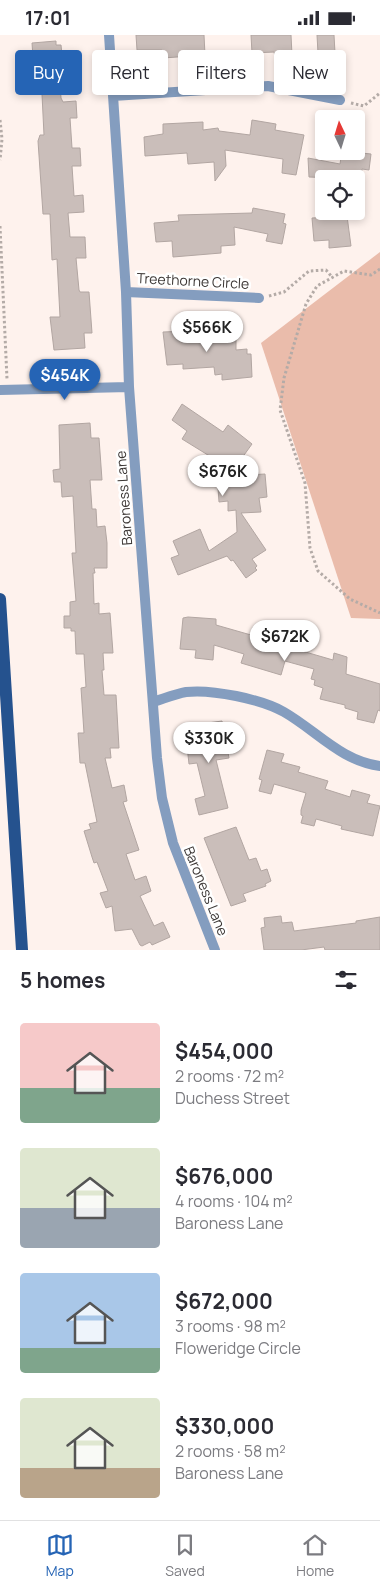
<!DOCTYPE html>
<html lang="en">
<head>
<meta charset="utf-8">
<style>
  body { margin:0; font-family:Manrope,sans-serif; background:#f2f2f3; color:#2b2b33; height:100vh; display:flex; flex-direction:column; font-size:19px; white-space:nowrap }
  * { box-sizing:border-box; margin:0 }
  p { font-size:16px; color:#7c7c81 }
  .icon { flex:none; width:28px; height:28px; fill:none; stroke:currentColor; stroke-width:2; stroke-linecap:round; stroke-linejoin:round }
  .map { position:relative; height:915px; overflow:hidden }
  .sheet { display:flex; flex-direction:column; background:#fff; flex:1 }
  .sheet>* { flex:none }
  .top-card { position:absolute; left:15px; top:15px; width:350px; height:45px; display:flex; gap:10px }
  .needle { width:32px; rotate:356deg }
  .tools { position:absolute; left:315px; top:75px; display:grid; gap:10px }
  .tools a { display:grid; place-items:center; width:50px; height:50px; border-radius:5px; background:#fff; box-shadow:0 2px 8px #0003; font-size:25px }
  .price { position:absolute; translate:-50% -42px; padding:0 11px; border-radius:18px; background:#fff; color:#222; font-size:16px; line-height:32px; filter:drop-shadow(0 1px 2px #0008) }
  .price::after { content:''; position:absolute; left:50%; top:30px; width:15px; height:11px; margin-left:-8px; background:inherit; clip-path:polygon(0 0,100% 0,50% 100%) }
  .price.current { background:#2564b5; color:#fff }
  ul { padding:0; list-style:none }
  li { display:flex; align-items:center; gap:15px; height:125px; padding:0 20px }
  li span { display:grid; place-items:center; flex:none; width:140px; height:100px; border-radius:5px; color:#555 }
  li>.icon { margin-inline-start:auto }
  span .icon { width:60px; height:60px; fill:#fffc; stroke-width:1 }
  li b { font-size:21px }
  h2 { display:flex; justify-content:space-between; align-items:center; height:60px; padding:0 20px; font-size:21px }
  .pill { padding:0 18px; border-radius:5px; background:#fff; box-shadow:0 2px 8px #0003; font-size:18px; line-height:45px }
  .pill.current { background:#2564b5; color:#fff }
  .status { display:flex; justify-content:space-between; align-items:center; height:35px; padding:0 25px; background:#fff; direction:ltr }
  .status svg { height:14px; fill:currentColor }
  .menu { display:flex; justify-content:space-around; align-items:center; height:70px; border-top:1px solid #e1e1e2; background:#fff; font-size:14px; color:#7c7c81 }
  .menu a { display:grid; justify-items:center; gap:2px }
  .menu .current { color:#2564b5 }
  .map>svg:first-child { display:block }
  .green { fill:#eabcab }
  .building { fill:#cabeba; stroke:#b2a6a2 }
  .lines { fill:none; stroke-linecap:round; stroke-linejoin:round }
  .path { stroke:#b4aba7; stroke-width:3; stroke-dasharray:2.5 2.5; stroke-linecap:butt }
  .street { stroke:#849dbf; stroke-width:10 }
  .primary { stroke:#25528e; stroke-width:12 }
  .labels { text-anchor:middle; stroke-width:5; stroke-linejoin:round; paint-order:stroke }
  .street-label { font-size:14px; fill:#3c3735; stroke:#fff }
</style>
</head>
<body>
<div class="status"><b>17:01</b><svg viewBox="0 0 49 12"><path d="M0 12V9h3v3zM5 12V6h3v6zM10 12V3h3v9zM15 12V0h3v12zM26 1h20v11H26zM47 4h2v5h-2z"/></svg></div>
<div class="map">
<svg width="380" height="915" viewBox="0 0 380 915">
  <rect width="100%" height="100%" fill="#fef2ed"/>
  <path class="green" d="M380,217V584L351,583L261,308Z"/>
  <path class="building" d="M136,0H204L205,20L163,23L162,15H137Z
    M251,0H291L292,20L275,21L274,17L252,18Z
    M317,0H334L335,18H318Z
    M56,6V10H61L62,20H73L74,35L59,36L61,63L63,67L76,66L77,83H70L72,113H80L81,131H72L74,161L83,160L84,177L68,178L70,202H85L86,223H76L79,255L80,257H89L92,298H84L85,313L54,315L50,282H60L57,224L52,225L50,179H43L38,106L40,100H44L41,39L34,38V35L27,36L26,23L33,22L32,8Z
    M252,85L276,89L275,95L304,100L296,140L282,138L283,124L225,115L226,131L215,146L214,127L188,129L187,118L145,121L144,102L163,99V89L203,87V95L218,93L219,96L250,100Z
    M342,116L371,119L369,135L362,134L361,144L309,142L308,123L340,129Z
    M253,173L285,179L283,188L286,189L282,209L266,206L268,199L234,192L235,210L221,211V218L173,222L172,206L156,207L154,188L179,186L178,180L252,178Z
    M347,181L351,211L329,213V205L314,206L312,183Z
    M205,288L206,306L236,303V315L247,314V319H251L252,342L222,345V339L215,340L214,332L183,334V329L167,330L163,297L187,296V289Z
    M182,369L223,397L228,390L252,409L229,441L265,439L267,462L259,463L261,477L241,478L266,515L252,524L257,531L255,533L257,535L246,543L233,525L231,526L227,521L178,540L171,523L179,520L173,506L200,494L209,516L237,497L236,475L228,476V466L219,467L216,425L182,404L187,396L172,385Z
    M90,388L91,403H99L102,445H90L92,474H96L97,492L105,491L107,508V533H94L95,538H93L94,569L99,568V579L110,578L113,618H103L104,635H102L104,660H116L119,713H110L111,723H105L112,753L124,750L127,766L123,767L139,815L126,819L135,845L146,841L151,856L140,861L154,891L163,887L170,902L152,910L150,907L142,911L140,910L132,894L115,896L112,871L106,873L100,858L108,856L97,827L94,828L92,822L84,796L91,794L89,789L97,787L85,728H80L78,698H84L81,653L86,652L84,619H76L75,596H71V593H64V581H70V567L76,566L72,518H76L73,461L62,462L61,447H54L53,435L60,434L59,390Z
    M188,582L216,584V590L251,600L253,592L275,599L276,596L294,601L292,608L303,612L302,616L333,625L334,618L347,622L346,639L380,649V676L378,675L374,688L357,684L358,677L345,673V670L320,664L323,653L314,650L315,645L311,644L314,634L285,626L281,640L241,628L244,619L214,610L213,625L195,623L196,615L180,614L183,583Z
    M222,686L229,723L216,725L228,773L199,780L195,764L205,761L197,728L189,729L187,711L194,710L191,695H194L193,690Z
    M267,715L284,719L281,727L300,732L298,737L328,746L325,754L350,762L352,755L370,760L367,768L380,771L373,801L341,794L342,791L316,784L314,791L301,788L303,781L301,780V775L306,758L274,749L271,759L259,756L262,745L259,744Z
    M236,792L249,825L256,823L261,836L267,834L271,846L265,849L266,851L243,859L246,866L231,871L204,803Z
    M281,881L282,888L292,887L294,896L356,888V886L380,882V915H325L324,912L301,915H264L261,893L265,892L264,883Z"/>
  <g class="lines">
    <path class="path" d="M351,68L364,71L380,58
      M0,85L2,104L0,125
      M0,191L7,344
      M380,234L371,240L344,236L317,251L306,269L284,343L280,375L305,448L310,513L318,536L350,564L380,578
      M269,261L284,257L309,236L326,235L332,242"/>
    <path class="street" d="M109,0L126,257L129,352L157,723L162,763L173,808L215,915
      M113,61L268,51L340,65
      M126,257L259,263
      M0,355L129,352
      M153,667C163,664 175,659 186,657C212,654 261,664 284,677C317,696 341,726 380,731"/>
    <path class="primary" d="M0,564L22,915"/>
  </g>
  <g class="labels">
    <g class="street-label">
      <text transform="translate(193 246) rotate(3)" y="5">Treethorne Circle</text>
      <text transform="translate(124 463) rotate(-94)" y="5">Baroness Lane</text>
      <text transform="translate(206 856) rotate(68)" y="5">Baroness Lane</text>
    </g>
  </g>
</svg>
<div class="tools">
<a><svg class="needle" viewBox="-14 -14 28 28"><path d="M0-13l5 13h-10z" fill="#e53935"/><path d="M0 13l5-13h-10z" fill="#7c7c81"/></svg></a>
<a><svg class="icon" aria-label="locate" viewBox="0 0 24 24"><circle cx="12" cy="12" r="6"/><path d="M12 2v4M12 18v4M2 12h4M18 12h4"/></svg></a>
</div>
<b class="price" style="left:207px;top:318px">$566K</b>
<b class="price current" style="left:65px;top:366px">$454K</b>
<b class="price" style="left:223px;top:462px">$676K</b>
<b class="price" style="left:285px;top:627px">$672K</b>
<b class="price" style="left:209px;top:729px">$330K</b>
<div class="top-card">
<a class="pill current">Buy</a>
<a class="pill">Rent</a>
<a class="pill">Filters</a>
<a class="pill">New</a>
</div>
</div>
<section class="sheet">
<h2>5 homes<svg class="icon" aria-label="filters" viewBox="0 0 24 24"><path d="M4 7h16M4 17h16"/><circle cx="9" cy="7" r="2"/><circle cx="15" cy="17" r="2"/></svg></h2>
<ul>
<li><span style="background:linear-gradient(#f6c9c9 65%,#7fa58c 0)"><svg class="icon" aria-label="home" viewBox="0 0 24 24"><path d="M3 11l9-7 9 7M6 9v11h12V9"/></svg></span><div><b>$454,000</b><p>2 rooms · 72 m²</p><p>Duchess Street</p></div></li>
<li><span style="background:linear-gradient(#dfe7d0 60%,#9aa5b1 0)"><svg class="icon" aria-label="home" viewBox="0 0 24 24"><path d="M3 11l9-7 9 7M6 9v11h12V9"/></svg></span><div><b>$676,000</b><p>4 rooms · 104 m²</p><p>Baroness Lane</p></div></li>
<li><span style="background:linear-gradient(#a9c7e8 75%,#7fa58c 0)"><svg class="icon" aria-label="home" viewBox="0 0 24 24"><path d="M3 11l9-7 9 7M6 9v11h12V9"/></svg></span><div><b>$672,000</b><p>3 rooms · 98 m²</p><p>Floweridge Circle</p></div></li>
<li><span style="background:linear-gradient(#dfe7d0 70%,#b9a48a 0)"><svg class="icon" aria-label="home" viewBox="0 0 24 24"><path d="M3 11l9-7 9 7M6 9v11h12V9"/></svg></span><div><b>$330,000</b><p>2 rooms · 58 m²</p><p>Baroness Lane</p></div></li>
</ul>
</section>
<nav class="menu">
<a class="current"><svg class="icon" aria-label="map" viewBox="0 0 24 24"><path d="M3 6l6-2 6 2 6-2v14l-6 2-6-2-6 2zM9 4v14M15 6v14"/></svg>Map</a>
<a><svg class="icon" aria-label="saved" viewBox="0 0 24 24"><path d="M7 4h10v16l-5-4-5 4z"/></svg>Saved</a>
<a><svg class="icon" aria-label="home" viewBox="0 0 24 24"><path d="M3 11l9-7 9 7M6 9v11h12V9"/></svg>Home</a>
</nav>
</body>
</html>
